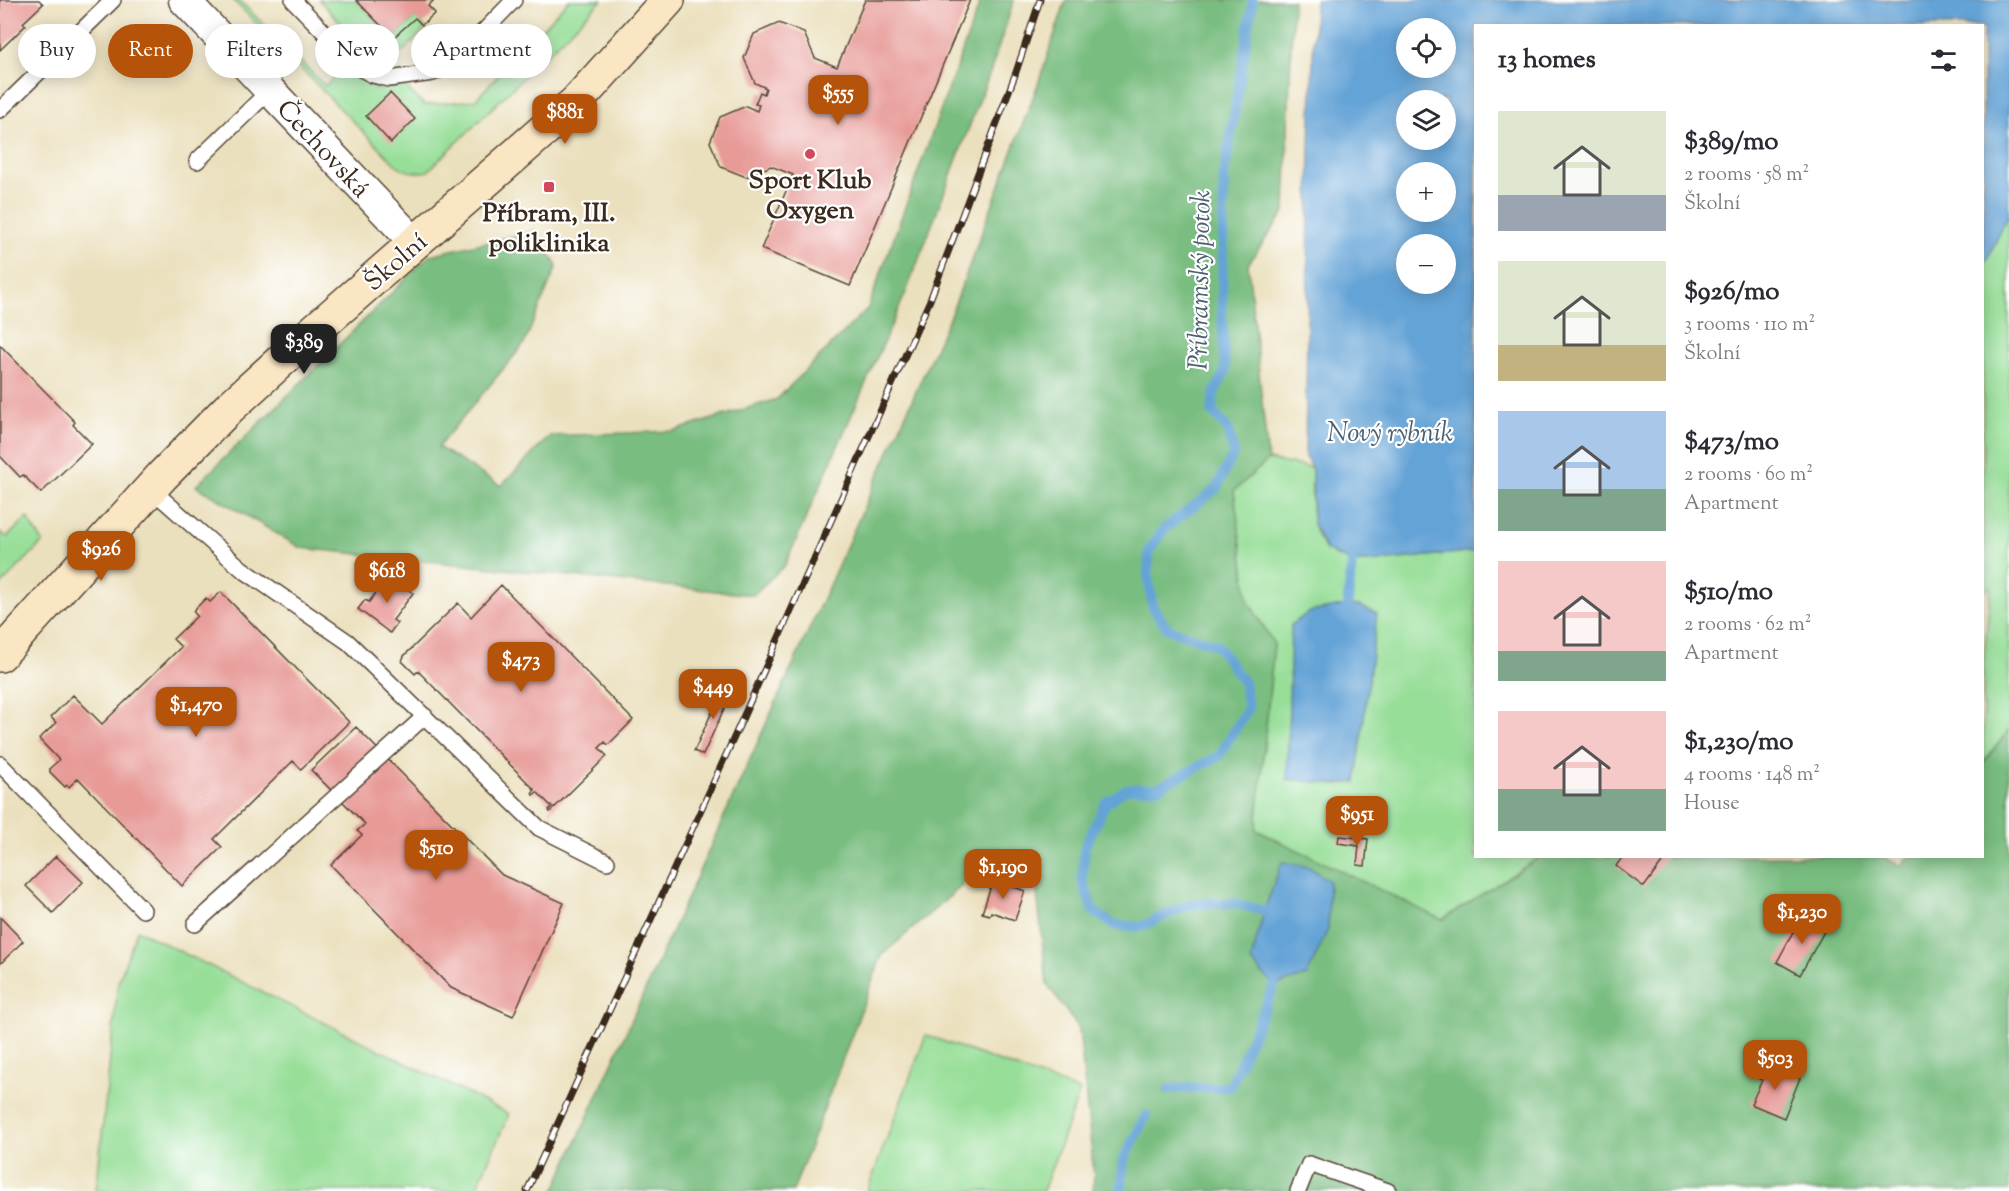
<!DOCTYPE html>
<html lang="en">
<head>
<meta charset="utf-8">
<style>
  body { margin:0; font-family:"Sorts Mill Goudy",serif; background:#f2f2f3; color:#2b2b33; height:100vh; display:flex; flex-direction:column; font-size:22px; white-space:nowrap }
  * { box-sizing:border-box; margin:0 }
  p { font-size:20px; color:#7c7c81 }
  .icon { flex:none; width:33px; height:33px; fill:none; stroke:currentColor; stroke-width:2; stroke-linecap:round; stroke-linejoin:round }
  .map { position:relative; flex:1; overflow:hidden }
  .sheet { position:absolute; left:1474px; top:24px; width:510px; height:834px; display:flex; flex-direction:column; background:#fff; border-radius:0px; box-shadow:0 3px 15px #0003 }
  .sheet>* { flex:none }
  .guide { position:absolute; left:18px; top:24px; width:570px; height:54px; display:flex; gap:12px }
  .buttons { position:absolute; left:1396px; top:18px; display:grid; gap:12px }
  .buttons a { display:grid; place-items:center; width:60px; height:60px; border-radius:50%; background:#fff; box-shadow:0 3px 15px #0003; font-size:30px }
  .price { position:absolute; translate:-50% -51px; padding:0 14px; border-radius:12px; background:#b45309; color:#fff; font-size:20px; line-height:39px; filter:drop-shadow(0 2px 3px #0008) }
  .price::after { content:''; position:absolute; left:50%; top:36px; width:18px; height:14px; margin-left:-9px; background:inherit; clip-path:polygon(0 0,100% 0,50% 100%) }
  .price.active { background:#222; color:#fff }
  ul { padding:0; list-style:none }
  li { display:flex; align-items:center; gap:18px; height:150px; padding:0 24px }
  li span { display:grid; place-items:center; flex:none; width:168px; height:120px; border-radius:0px; color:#555 }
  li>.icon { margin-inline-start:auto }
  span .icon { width:72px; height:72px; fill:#fffc; stroke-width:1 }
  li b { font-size:26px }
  h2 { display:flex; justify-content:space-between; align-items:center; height:72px; padding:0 24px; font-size:26px }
  .pill { padding:0 21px; border-radius:27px; background:#fff; box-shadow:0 3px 15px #0003; font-size:21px; line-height:54px }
  .pill.active { background:#b45309; color:#fff }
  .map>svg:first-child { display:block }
  .green { fill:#97de98; stroke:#69845b; stroke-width:1.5 }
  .forest { fill:#79bd80; stroke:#5a744f; stroke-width:1.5 }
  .water { fill:#64a3d6; stroke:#50667a; stroke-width:1.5; fill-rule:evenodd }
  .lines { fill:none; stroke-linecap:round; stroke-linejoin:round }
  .stream { stroke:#64a3d6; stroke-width:10 }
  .building { fill:#e79a96 }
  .lane-casing { stroke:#554536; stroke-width:18 }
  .street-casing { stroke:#554536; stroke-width:33 }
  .secondary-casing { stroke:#554536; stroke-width:36 }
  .lane { stroke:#fff; stroke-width:15 }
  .street { stroke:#fff; stroke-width:30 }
  .secondary { stroke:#fbe6c4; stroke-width:33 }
  .rail-casing { stroke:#3b2a1e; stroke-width:7 }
  .rail { stroke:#fff; stroke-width:4.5; stroke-dasharray:14; stroke-linecap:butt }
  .poi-dot { fill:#d1495b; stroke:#fff; stroke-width:2 }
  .labels { text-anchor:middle; stroke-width:4.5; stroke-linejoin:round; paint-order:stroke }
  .street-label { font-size:26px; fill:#3b2a1e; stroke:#fff }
  .poi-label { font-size:26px; font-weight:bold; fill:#3b2a1e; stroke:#fff }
  .water-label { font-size:27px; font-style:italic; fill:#4d6071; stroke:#fff }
</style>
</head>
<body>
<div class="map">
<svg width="2009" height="1191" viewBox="0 0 2009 1191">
  <rect width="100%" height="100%" fill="#fff"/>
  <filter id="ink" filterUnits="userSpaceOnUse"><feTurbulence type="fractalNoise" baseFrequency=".0167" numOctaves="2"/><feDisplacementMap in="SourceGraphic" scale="12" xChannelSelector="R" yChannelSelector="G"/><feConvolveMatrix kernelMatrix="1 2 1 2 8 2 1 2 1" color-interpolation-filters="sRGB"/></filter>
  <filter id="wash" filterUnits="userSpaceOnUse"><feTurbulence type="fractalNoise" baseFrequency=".008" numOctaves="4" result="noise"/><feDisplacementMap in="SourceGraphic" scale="24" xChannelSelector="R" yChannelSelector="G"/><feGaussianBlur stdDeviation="1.35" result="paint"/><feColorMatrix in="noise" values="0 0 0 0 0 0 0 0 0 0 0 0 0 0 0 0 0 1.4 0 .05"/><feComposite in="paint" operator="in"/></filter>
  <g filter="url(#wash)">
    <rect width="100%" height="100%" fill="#ebe0bd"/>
    <path class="green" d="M233,0H239L325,86L342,70H355L375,89L405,86L424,105L475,100L569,0H602L428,171C415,174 406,172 395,164Z
      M319,0H356L393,38L415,18L426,28L406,49L393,56L380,57L365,49Z
      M2009,214V730L1983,763V664L1991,586L1983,591V268Z
      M1268,460L1312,468C1312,516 1304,562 1369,562L1476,551V856L1540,857L1442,920L1256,830L1274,644L1248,601L1234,491Z
      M27,518L43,542L0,586V532L7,537Z
      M137,930L509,1114L475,1191H96L118,983Z
      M926,1035L1080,1091L1043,1191H867Z"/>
    <path class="forest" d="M981,0H1014L992,67L907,290L785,565L753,595L301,548L196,486L430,255L536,231L557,266L524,344L438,447L501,486L550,436L674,431L777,399L868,308Z
      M1066,0H1293L1285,211L1248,264L1268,460L1234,491L1248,601L1274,644L1256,830L1442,920L1540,857L1882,856L1900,866L1908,857L1983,856V763L2009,730V1191H1093L1094,1176L1079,1029L1047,984L1035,874L972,877L882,955L793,1191H554L826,592L953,309L1038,84Z"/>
    <path class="water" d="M1315,0H2009V214L1983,268V26H1476V551L1369,562H1352L1326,550L1313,524L1312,468L1305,457L1310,145ZM1407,28H1446V68H1407ZM1407,100H1446V140H1407ZM1407,172H1446V212H1407ZM1407,244H1446V284H1407Z
      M1347,605L1360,606L1377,614L1356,782L1335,784L1287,779L1291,625L1309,612Z
      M1282,862L1309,867L1329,881L1328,929L1307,976L1274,986L1251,961L1264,911Z"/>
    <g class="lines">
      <path class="stream" d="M1253,0L1224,175L1222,309L1225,372L1214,393L1212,411L1228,429L1234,453L1216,489L1164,529L1149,551L1148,576L1153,608L1168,629L1217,645L1244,683L1248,708L1219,756L1157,788L1126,789L1105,804L1085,846L1082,880L1093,911L1114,925L1140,927L1190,904L1234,903L1264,911L1273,919
        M1346,619L1352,562L1358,549
        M1168,1089L1230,1087L1274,986L1277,973
        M1121,1191L1124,1160L1146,1115"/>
    </g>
    <g id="blocks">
      <path class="building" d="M0,0H39L43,4L23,23L26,25L0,50Z
        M356,0H434L428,6L435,13L422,25L415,18L393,38Z
        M865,0H970L850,286L761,249L793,175L771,166L746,177L721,167L710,142L720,117L746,106L757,111L759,105L755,104L760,92L764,94L766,88L755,83L744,58L754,34L779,23L804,33L815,58L837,67Z
        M390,93L415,119L391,143L366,116Z
        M0,345L75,422L73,425L92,444L41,493L23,475L20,477L0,456Z
        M389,576L413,593L393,620L397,623L390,633L358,609L365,600L369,602Z
        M501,585L633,720L608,745L605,742L599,748L607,756L550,812L549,810L552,807L537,792L533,795L532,793L535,790L418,671L415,674L402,661L404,656L458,603L471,617Z
        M221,592L349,722L301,769L293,761L214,839L222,847L182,886L78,778L69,787L67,785L65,787L50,772V768L59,760L39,739L56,723L51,717L73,695L102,724L181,647L173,639L197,616L193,611L206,598L210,602Z
        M724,686L733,689L703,755L694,751Z
        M356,727L502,875L564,903L513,1016L451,988L331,865L362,835L357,831L365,824L311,770Z
        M1339,836L1368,839L1365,866L1357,865L1359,846L1338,843Z
        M56,856L83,882L53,913L26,886Z
        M1623,856H1667L1644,887L1616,866Z
        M994,877L1004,881L1003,883L1025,891L1015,920L991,912L990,915L982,913Z
        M1803,914L1826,928L1800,975L1777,962Z
        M0,917L23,941L0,964Z
        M1765,1063L1800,1078L1784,1118L1751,1104L1762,1080L1759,1079Z"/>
    </g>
  </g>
  <g filter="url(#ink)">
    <use href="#blocks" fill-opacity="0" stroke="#554536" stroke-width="1.5"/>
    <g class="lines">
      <defs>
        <path id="lane" d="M293,0L359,68L373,75L389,79L433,73L453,63L514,0
          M0,110L113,0
          M197,161L270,90
          M151,489L242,569L348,642L539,828L607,862
          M0,764L143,910
          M195,924L425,716
          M1298,1191L1309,1164L1388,1191"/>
        <path id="street" d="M184,0L415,243"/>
        <path id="secondary" d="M0,655L163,475L229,408L315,330L576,102L668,0"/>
      </defs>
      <use href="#lane" class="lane-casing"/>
      <use href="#street" class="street-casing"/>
      <use href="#secondary" class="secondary-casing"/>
      <use href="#lane" class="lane"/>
      <use href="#street" class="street"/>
      <use href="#secondary" class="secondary"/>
      <defs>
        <path id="rail" d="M527,1191L736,733L930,300L1015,75L1040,0"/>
      </defs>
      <use href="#rail" class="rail-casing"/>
      <use href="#rail" class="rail"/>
    </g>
  </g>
  <g class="poi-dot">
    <circle cx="810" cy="154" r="6"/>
    <rect x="543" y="181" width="12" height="12" rx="3"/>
  </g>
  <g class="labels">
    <g class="street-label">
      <text transform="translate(324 148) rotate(47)" y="9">Čechovská</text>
      <text transform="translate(395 261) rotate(-41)" y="9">Školní</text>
    </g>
    <g class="poi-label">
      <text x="810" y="188">Sport Klub<tspan x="810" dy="30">Oxygen</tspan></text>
      <text x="549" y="221">Příbram, III.<tspan x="549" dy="30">poliklinika</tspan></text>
    </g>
    <g class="water-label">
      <text transform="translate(1199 280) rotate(-89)" y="9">Příbramský potok</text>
      <text x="1390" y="441">Nový rybník</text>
    </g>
  </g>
</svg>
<div class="buttons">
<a><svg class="icon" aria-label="locate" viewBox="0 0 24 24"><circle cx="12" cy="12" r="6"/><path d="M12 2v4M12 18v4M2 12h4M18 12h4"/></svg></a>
<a><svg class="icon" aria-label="layers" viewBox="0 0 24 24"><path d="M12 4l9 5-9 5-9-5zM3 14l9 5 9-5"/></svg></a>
<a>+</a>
<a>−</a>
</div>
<b class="price" style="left:838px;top:126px">$555</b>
<b class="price" style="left:565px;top:145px">$881</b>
<b class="price active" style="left:304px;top:375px">$389</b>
<b class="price" style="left:101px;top:582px">$926</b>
<b class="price" style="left:387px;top:604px">$618</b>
<b class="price" style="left:521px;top:693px">$473</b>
<b class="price" style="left:713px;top:720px">$449</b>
<b class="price" style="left:196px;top:738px">$1,470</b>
<b class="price" style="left:1357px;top:847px">$951</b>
<b class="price" style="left:436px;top:881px">$510</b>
<b class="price" style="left:1003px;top:900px">$1,190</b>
<b class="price" style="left:1802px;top:945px">$1,230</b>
<b class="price" style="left:1775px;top:1091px">$503</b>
<div class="guide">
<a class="pill">Buy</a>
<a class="pill active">Rent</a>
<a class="pill">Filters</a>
<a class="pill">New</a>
<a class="pill">Apartment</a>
</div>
<section class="sheet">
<h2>13 homes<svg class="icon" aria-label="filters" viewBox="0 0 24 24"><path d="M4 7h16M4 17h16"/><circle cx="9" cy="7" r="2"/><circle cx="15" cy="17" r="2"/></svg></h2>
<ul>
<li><span style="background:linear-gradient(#dfe7d0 70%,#9aa5b1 0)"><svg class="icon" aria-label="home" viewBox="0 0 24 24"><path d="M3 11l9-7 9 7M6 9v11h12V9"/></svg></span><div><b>$389/mo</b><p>2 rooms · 58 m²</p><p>Školní</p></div></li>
<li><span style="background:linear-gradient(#dfe7d0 70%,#c2b280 0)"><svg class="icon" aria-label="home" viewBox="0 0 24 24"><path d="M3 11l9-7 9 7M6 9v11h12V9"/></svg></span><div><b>$926/mo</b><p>3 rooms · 110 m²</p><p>Školní</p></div></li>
<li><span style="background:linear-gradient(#a9c7e8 65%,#7fa58c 0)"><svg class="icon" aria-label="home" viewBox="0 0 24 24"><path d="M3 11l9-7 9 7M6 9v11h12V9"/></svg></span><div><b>$473/mo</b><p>2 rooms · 60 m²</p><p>Apartment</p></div></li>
<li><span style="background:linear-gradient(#f6c9c9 75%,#7fa58c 0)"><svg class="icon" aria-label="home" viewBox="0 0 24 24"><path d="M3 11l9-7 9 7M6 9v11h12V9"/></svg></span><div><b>$510/mo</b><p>2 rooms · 62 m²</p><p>Apartment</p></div></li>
<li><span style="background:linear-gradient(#f6c9c9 65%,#7fa58c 0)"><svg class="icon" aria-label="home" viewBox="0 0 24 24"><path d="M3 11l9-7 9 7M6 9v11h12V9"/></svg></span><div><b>$1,230/mo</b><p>4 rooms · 148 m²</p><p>House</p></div></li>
</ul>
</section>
</div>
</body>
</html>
